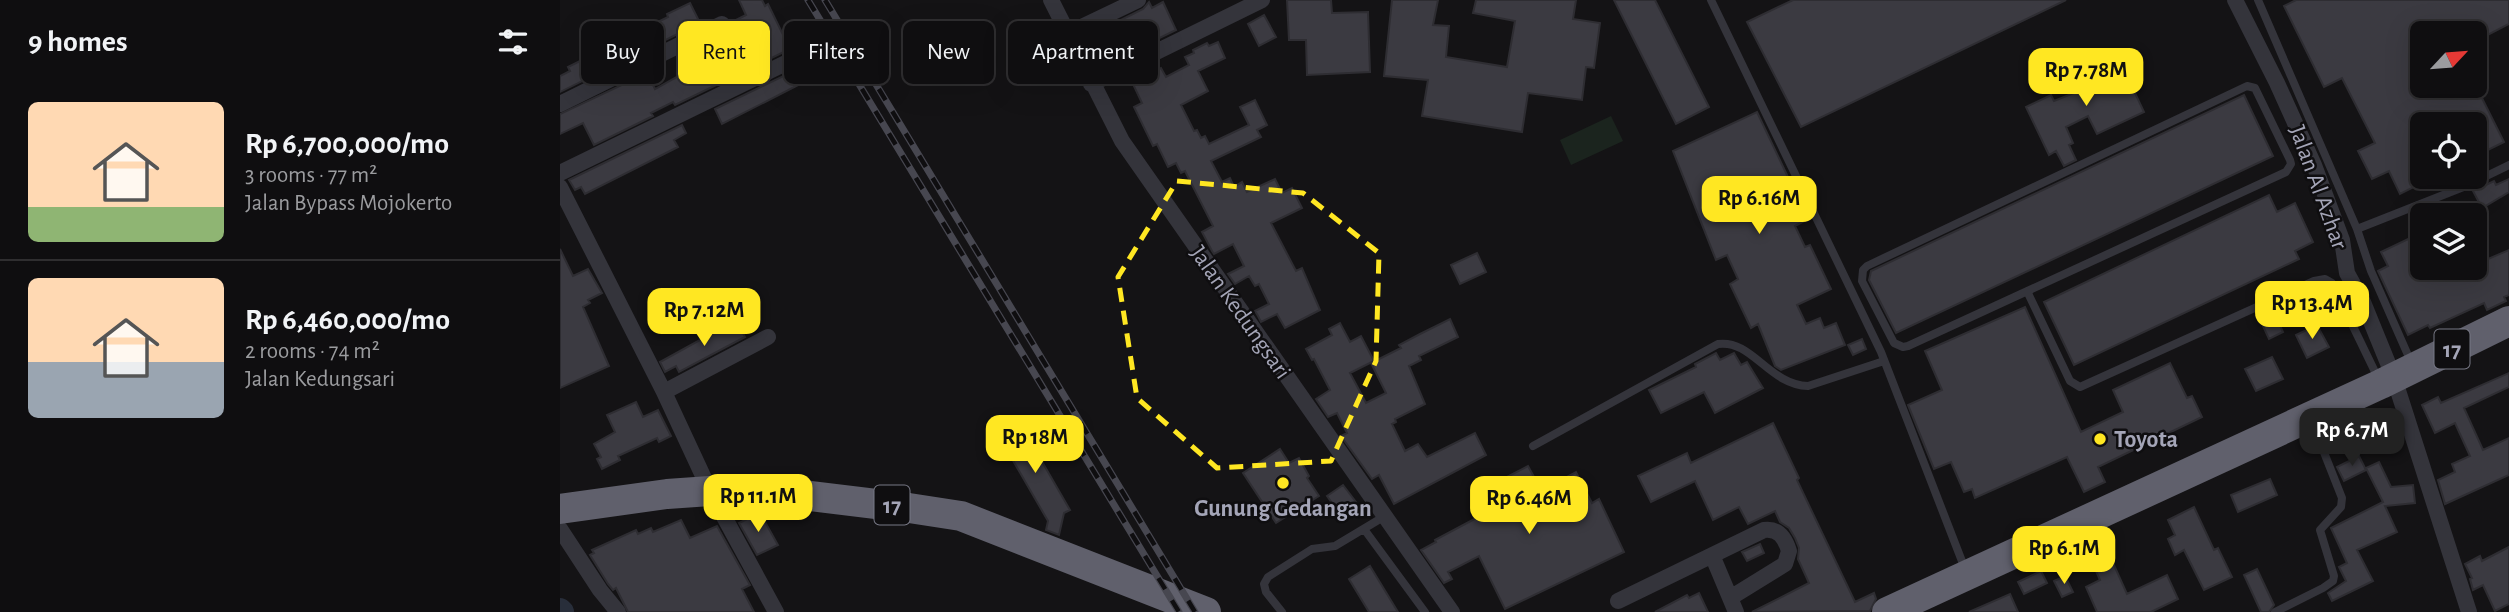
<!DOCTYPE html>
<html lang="en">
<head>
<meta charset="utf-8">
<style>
  body { margin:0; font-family:"Alegreya Sans",sans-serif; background:#1d1c1e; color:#f1f3f6; height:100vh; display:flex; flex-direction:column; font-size:26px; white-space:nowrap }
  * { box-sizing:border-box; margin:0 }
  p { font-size:23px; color:#9b9c9f }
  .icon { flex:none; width:38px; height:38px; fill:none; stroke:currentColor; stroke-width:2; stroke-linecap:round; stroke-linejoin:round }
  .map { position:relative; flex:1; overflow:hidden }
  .side { display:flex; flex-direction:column; background:#0f0e10; width:560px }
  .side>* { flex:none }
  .banner { position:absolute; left:21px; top:21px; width:665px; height:63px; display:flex; gap:14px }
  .needle { width:46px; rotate:64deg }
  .fabs { position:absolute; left:1850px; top:21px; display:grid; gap:14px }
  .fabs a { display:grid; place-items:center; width:77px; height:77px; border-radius:10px; background:#0f0e10; box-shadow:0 7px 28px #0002,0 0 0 2px #2f2e30; font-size:35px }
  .price { position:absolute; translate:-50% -60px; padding:0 16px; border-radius:14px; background:#ffe722; color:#111; font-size:23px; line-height:46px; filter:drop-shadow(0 2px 4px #0008) }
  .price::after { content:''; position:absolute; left:50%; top:42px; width:21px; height:16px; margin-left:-10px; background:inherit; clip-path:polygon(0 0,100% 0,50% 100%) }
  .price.active { background:#222; color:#fff }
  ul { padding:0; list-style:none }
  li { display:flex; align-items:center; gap:21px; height:175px; padding:0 28px }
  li+li { border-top:2px solid #2f2e30 }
  li span { display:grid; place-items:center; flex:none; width:196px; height:140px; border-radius:10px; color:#555 }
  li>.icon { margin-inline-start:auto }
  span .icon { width:84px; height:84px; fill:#fffc; stroke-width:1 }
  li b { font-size:30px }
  h2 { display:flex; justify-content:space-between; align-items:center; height:84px; padding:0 28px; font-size:30px }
  .pill { padding:0 24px; border-radius:10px; background:#0f0e10; box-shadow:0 7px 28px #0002,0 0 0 2px #2f2e30; font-size:24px; line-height:63px }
  .pill.active { background:#ffe722; color:#111 }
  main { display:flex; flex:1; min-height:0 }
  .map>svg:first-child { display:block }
  .green { fill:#1b241e }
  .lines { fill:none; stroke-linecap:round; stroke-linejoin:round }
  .river { stroke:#282e3a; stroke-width:24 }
  .building { fill:#3b3a41; stroke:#2e2d32; stroke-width:2 }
  .lane { stroke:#34343b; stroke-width:8 }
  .street { stroke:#34343b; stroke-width:16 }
  .highway { stroke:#60606c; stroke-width:30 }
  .rail-casing { stroke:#474750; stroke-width:7 }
  .rail { stroke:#0f0e10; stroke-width:4.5; stroke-dasharray:13; stroke-linecap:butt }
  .marked { fill:none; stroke:#ffe722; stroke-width:5; stroke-dasharray:14 9; stroke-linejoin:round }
  .poi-dot { fill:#ffe722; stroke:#0f0e10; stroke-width:2.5 }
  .labels { text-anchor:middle; stroke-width:5; stroke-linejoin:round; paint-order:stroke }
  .shield { fill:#0f0e10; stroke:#777885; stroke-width:2 }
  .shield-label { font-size:23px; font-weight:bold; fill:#a4a5b7 }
  .street-label { font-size:24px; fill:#a4a5b7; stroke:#0f0e10 }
  .poi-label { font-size:24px; font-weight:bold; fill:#a4a5b7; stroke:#0f0e10; text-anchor:start }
</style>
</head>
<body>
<main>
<section class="side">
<h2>9 homes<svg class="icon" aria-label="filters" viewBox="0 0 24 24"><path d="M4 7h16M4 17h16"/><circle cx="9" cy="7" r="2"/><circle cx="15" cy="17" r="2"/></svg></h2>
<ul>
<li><span style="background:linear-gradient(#ffd9b3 75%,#8fb573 0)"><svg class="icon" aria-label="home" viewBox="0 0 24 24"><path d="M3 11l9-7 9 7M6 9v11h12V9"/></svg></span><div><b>Rp 6,700,000/mo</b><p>3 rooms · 77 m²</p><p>Jalan Bypass Mojokerto</p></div></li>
<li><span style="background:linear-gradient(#ffd9b3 60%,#9aa5b1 0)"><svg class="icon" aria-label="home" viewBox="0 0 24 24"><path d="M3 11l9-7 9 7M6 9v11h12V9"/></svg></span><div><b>Rp 6,460,000/mo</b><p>2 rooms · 74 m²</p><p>Jalan Kedungsari</p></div></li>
</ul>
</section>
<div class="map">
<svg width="1949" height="612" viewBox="0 0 1949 612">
  <rect width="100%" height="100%" fill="#141315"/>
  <path class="green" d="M1051,116L1063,141L1011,165L1000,140Z"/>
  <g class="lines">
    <path class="river" d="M0,610L2,612"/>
  </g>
  <path class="building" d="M179,0H202L205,6L208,4L230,49L195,66L185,46L166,56L175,76L115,105L113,102L91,113L93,116L34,145L23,123L0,134V114L87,73L95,89L136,66L129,52L167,33L171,29L172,22L186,15Z
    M727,0H771L772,13L808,12L810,72L747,75L746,40H729Z
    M832,0H878L873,25L889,26L886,57L947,67L955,21L913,13L916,0H1016L1013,19L1040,23L1034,68L1026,67L1022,100L968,93L962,132L862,116L868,80L824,76Z
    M1054,0H1095L1149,107L1116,124Z
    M1233,0H1506L1241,127L1187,22Z
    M1736,0H1949V24L1914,42V33H1862V86H1916L1944,142L1914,157V124H1862V183L1840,194L1829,171L1812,179L1798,151L1815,143L1782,78L1764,87L1724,6Z
    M589,2L592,8L603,2L616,30L569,53L567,49L539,63L523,39L583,9Z
    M130,3L140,23L0,92V76L10,71L8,67L108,17L107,14Z
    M704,15L716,37L699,46L688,24Z
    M658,42L665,58L638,71L648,91L621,105L634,131L637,130L641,138L645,136L649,144L689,125L680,107L695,100L707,125L697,130L701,137L651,161L662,182L670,178L674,187L682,182L687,192L715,179L722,193L732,188L742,208L711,223L736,271L742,268L760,310L725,328L717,314L701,322L698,316L695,311L709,304L699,284L695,286L689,276L675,284L668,274L684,266L673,244L654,254L652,251L642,232L653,226L625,171L621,173L616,163L608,167L597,144L593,146L574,107L582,103L572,82L601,68L606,77L629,65L625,57L634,53L633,50L647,43L649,46Z
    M1559,59L1584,112L1537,134L1528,116L1506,127L1513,143L1509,145L1516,160L1504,166L1496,151L1489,155L1466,107L1491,95L1494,101L1514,93L1509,82Z
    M240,68L246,81L162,124L155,109Z
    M1684,95L1713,156L1336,333L1309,280L1311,271Z
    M1197,112L1248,219L1235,226L1245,247L1250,245L1271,289L1237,305L1246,324L1260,318L1264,328L1276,323L1285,345L1221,370L1215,366L1198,324L1191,328L1170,284L1178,279L1167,255L1156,260L1113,151Z
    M122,125L126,133L114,140L118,147L25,194L21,187L15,190L9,180Z
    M1949,179V192L1922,208L1913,191L1934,181L1936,185Z
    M1709,195L1717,212L1735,203L1753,242L1735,251L1739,259L1514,365L1484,302Z
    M1848,239L1855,252L1862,249V268H1914V265L1949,250V295L1944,297L1946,301L1927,310L1924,303L1870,328L1868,325L1848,335L1818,271L1828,266L1821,252Z
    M0,249L13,276L28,269L42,293L28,300L30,303L23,307L49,366L0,388Z
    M917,253L926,272L900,284L891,265Z
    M1761,297L1772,320L1760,326L1748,303Z
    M1465,307L1521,432L1563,412L1553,390L1610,363L1627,398L1632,396L1642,417L1538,467L1545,482L1524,492L1507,457L1415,498L1412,489L1404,492L1391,462L1374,469L1348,405L1382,390L1365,351Z
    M890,319L898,337L859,356L861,360L849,366L865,404L835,419L836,422L832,424L845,451L858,444L867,457L915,433L926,455L834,504L819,475L812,479L781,436L787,433L777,413L768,417L756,399L770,390L754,359L752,360L746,349L772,335L769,329L780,323L790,342L801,336L814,361L790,373L806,403L826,393L811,363L841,348L839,345L860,334Z
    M1717,319L1723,332L1709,339L1703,326Z
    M176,320L185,337L119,372L116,366L105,372L100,362Z
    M1757,325L1769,347L1747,358L1736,335Z
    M1302,339L1306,349L1293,355L1288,345Z
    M1156,353L1160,360L1174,353L1181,365L1187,362L1203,388L1155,413L1144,392L1101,413L1089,390L1136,367L1135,364Z
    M1712,357L1723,379L1696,391L1685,369Z
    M1949,373V387L1904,408L1923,450L1949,438V475L1885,504L1878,480L1895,472L1892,464L1910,456L1895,423L1875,433L1862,405L1878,397L1881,403Z
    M76,402L83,417L98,410L111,436L99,442L97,438L58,456L60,460L42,469L37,459L41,457L34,444L55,432L47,415Z
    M458,420L510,510L504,513L499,535L486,530L488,521L437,433Z
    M1213,423L1239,478L1237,480L1295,602L1314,593L1316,599L1310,611L1192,612L1249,583L1238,559L1239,548L1235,538L1229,528L1220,522L1215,511L1188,524L1179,507L1153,520L1135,481L1091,502L1078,476L1127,453L1131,463Z
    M1834,430L1839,441L1826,448L1820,436Z
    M720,449L729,463L739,458L749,476L747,478L759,496L716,523L683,473Z
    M1799,456L1806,470L1784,481L1777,467Z
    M1819,462L1831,487L1853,485L1855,503L1825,506L1837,532L1797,550L1813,581L1772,601L1768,593L1786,581L1779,567L1787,563L1771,528L1823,502L1806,468Z
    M968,466L979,486L986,483L988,487L1016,472L1032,503L1039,499L1064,552L945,609L919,556L888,572L892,579L884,583L861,550L876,542L875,540L922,515L912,495Z
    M1710,479L1717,495L1678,512L1671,495Z
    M783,485L796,502L780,514L767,496Z
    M1634,507L1654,550L1658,548L1672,577L1644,590L1624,550L1615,555L1608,539L1615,535L1608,520Z
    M200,513L218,545L197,555L179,523Z
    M121,520L130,538L157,526L190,585L182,589L194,612H68L56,588L53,590L48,584L30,555L34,553L32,550L76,530L78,534L91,528L93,532Z
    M1200,544L1204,553L1187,561L1182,552Z
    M1949,547V604L1935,611L1923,585L1913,590L1910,579L1912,578L1905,564L1920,556L1922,561Z
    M1549,554L1567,594L1607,575L1618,599L1591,612H1537L1526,587L1540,580L1532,562Z
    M810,566L838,612H809L789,579Z
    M1697,569L1714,605L1709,612H1701L1684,575Z
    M1481,571L1487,583L1464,594L1458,582Z
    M1505,576L1513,592L1502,597L1494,581Z
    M1139,593L1148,612H1095L1127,595L1129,598Z
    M1450,594L1458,612H1409Z"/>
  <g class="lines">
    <path class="lane" d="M1151,0L1321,352L1405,569
      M1698,0L1797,229
      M1687,86L1695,88L1730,160L1731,164L1726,172L1348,346L1343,347L1334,343L1302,281L1303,270L1307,266Z
      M1467,291L1510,381L1520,387L1754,281L1765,279L1772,283L1818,378
      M1851,362L1811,271L1797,229L1906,186L1949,165
      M973,446L1158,344C1192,339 1209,385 1248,386L1324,361
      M804,529L865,612
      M722,612L706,592L704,584L708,577L752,549L775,546L825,516
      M1715,612L1763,588L1773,581L1774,576L1760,530L1781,507L1782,498L1752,422"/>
    <path class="street" d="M491,0L562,141L892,612
      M1675,0L1717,83L1754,165L1782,240L1787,273L1803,302L1834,378L1909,612
      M507,34L578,0
      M531,84L702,0
      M0,104L162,24
      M0,173L240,56
      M0,187L104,392L150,491L216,612
      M104,392L208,337
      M0,529L40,590L58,612
      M1152,555L1176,612
      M1058,601L1204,530C1219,528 1225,538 1229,551L1225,564L1170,598"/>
    <path class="highway" d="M0,509L107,494L150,491L217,492L349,508L401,516L646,612
      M1327,612L1821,384L1949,321"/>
    <defs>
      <path id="rail" d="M248,0L619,612
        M265,0L635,612"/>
    </defs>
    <use href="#rail" class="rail-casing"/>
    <use href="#rail" class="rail"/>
  </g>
  <path class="marked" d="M617,181L743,193L819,253L816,361L771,461L657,468L577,398L558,277Z"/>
  <g class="poi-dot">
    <circle cx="1540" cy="439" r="7"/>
    <circle cx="723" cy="483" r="7"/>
  </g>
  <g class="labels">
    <g class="shield">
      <rect x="1874.5" y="329.5" width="35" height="39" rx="5"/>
      <rect x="314.5" y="485.5" width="35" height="39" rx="5"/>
    </g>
    <g class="shield-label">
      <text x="1892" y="357">17</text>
      <text x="332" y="513">17</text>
    </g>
    <g class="street-label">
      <text transform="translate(1759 187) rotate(70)" y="8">Jalan Al Azhar</text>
      <text transform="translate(681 312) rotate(55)" y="8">Jalan Kedungsari</text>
    </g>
    <g class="poi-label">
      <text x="1554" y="447">Toyota</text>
      <text x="723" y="516" text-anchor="middle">Gunung Gedangan</text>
    </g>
  </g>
</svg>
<div class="fabs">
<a><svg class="needle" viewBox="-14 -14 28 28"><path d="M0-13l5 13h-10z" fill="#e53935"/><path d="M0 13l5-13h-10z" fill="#9b9c9f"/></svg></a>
<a><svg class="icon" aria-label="locate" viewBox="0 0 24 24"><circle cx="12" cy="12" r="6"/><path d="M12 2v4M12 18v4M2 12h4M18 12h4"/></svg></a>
<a><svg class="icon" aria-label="layers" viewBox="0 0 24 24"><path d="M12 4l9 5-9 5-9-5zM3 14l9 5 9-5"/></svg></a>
</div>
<b class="price" style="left:1526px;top:108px">Rp 7.78M</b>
<b class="price" style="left:1199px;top:236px">Rp 6.16M</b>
<b class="price" style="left:1752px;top:341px">Rp 13.4M</b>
<b class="price" style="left:144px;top:348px">Rp 7.12M</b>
<b class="price active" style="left:1792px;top:468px">Rp 6.7M</b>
<b class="price" style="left:475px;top:475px">Rp 18M</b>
<b class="price" style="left:198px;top:534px">Rp 11.1M</b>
<b class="price" style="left:969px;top:536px">Rp 6.46M</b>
<b class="price" style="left:1504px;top:586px">Rp 6.1M</b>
<div class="banner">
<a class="pill">Buy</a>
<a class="pill active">Rent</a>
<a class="pill">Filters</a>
<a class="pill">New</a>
<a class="pill">Apartment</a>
</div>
</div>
</main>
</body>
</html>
